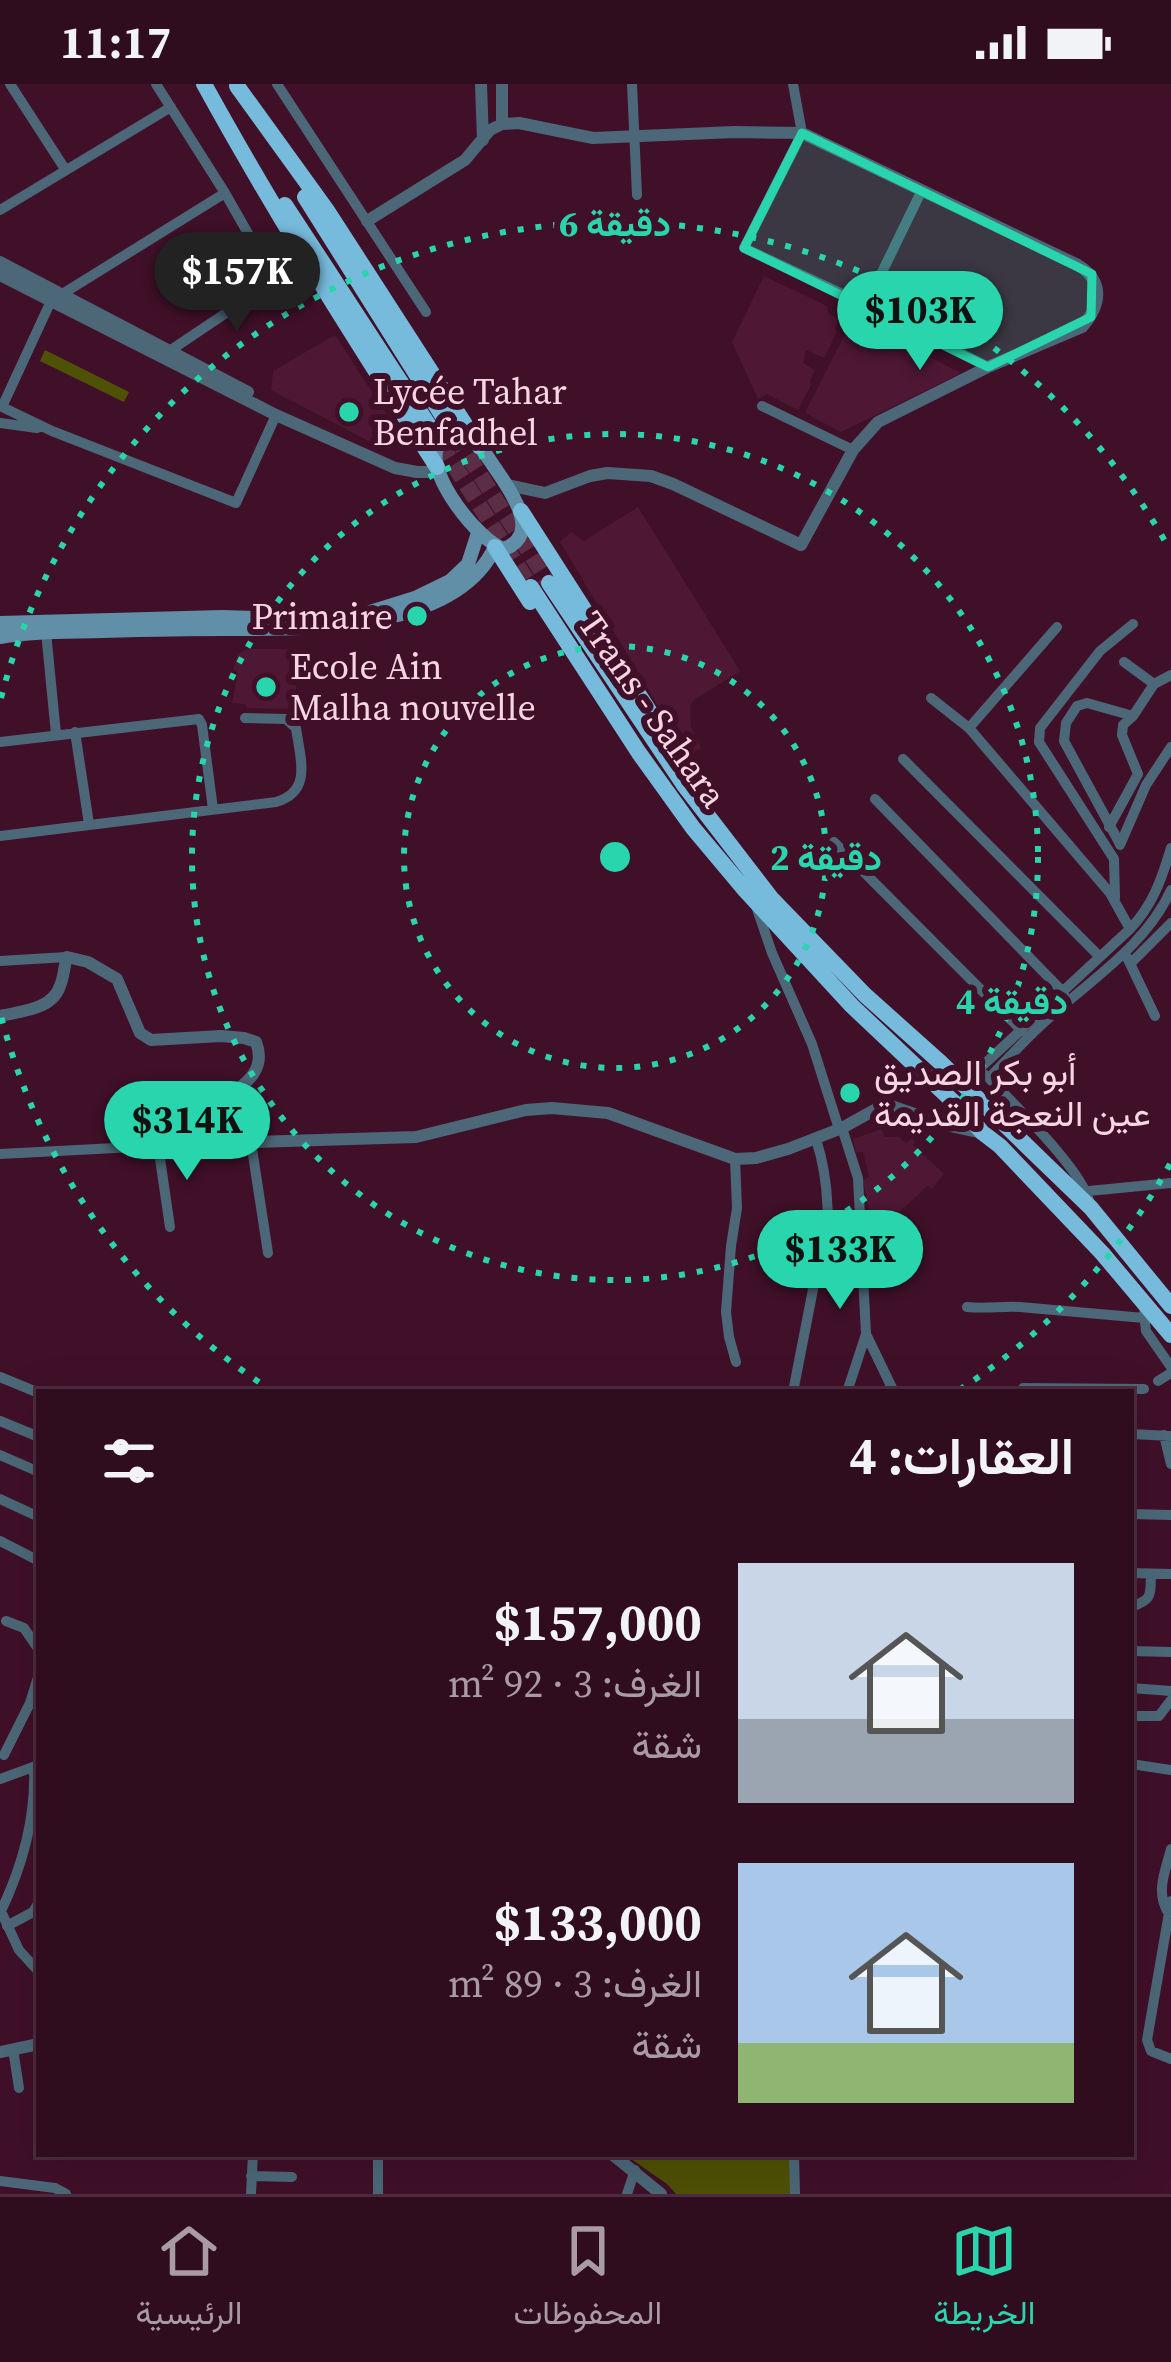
<!DOCTYPE html>
<html lang="ar">
<head>
<meta charset="utf-8">
<style>
  body { margin:0; font-family:"Source Serif 4",Vazirmatn,serif; background:#381528; color:#f1f3f6; direction:rtl; height:100vh; display:flex; flex-direction:column; font-size:45px; white-space:nowrap }
  * { box-sizing:border-box; margin:0 }
  p { font-size:39px; color:#a89ba4 }
  .icon { flex:none; width:66px; height:66px; fill:none; stroke:currentColor; stroke-width:2; stroke-linecap:round; stroke-linejoin:round }
  .map { position:relative; flex:1; overflow:hidden; direction:ltr }
  .drawer { position:absolute; left:36px; top:1305px; width:1098px; height:768px; display:flex; flex-direction:column; background:#300c1f; border-radius:0px; box-shadow:0 12px 48px #0002,0 0 0 3px #4b2c3d; direction:rtl }
  .drawer>* { flex:none }
  .price { position:absolute; translate:-50% -102px; padding:0 27px; border-radius:42px; background:#29d5ad; color:#111; font-size:39px; line-height:78px; filter:drop-shadow(0 3px 6px #0008) }
  .price::after { content:''; position:absolute; left:50%; top:72px; width:36px; height:27px; margin-left:-18px; background:inherit; clip-path:polygon(0 0,100% 0,50% 100%) }
  .price.current { background:#222; color:#fff }
  ul { padding:0; list-style:none }
  li { display:flex; align-items:center; gap:36px; height:300px; padding:0 60px }
  li span { display:grid; place-items:center; flex:none; width:336px; height:240px; border-radius:0px; color:#555 }
  li>.icon { margin-inline-start:auto }
  span .icon { width:144px; height:144px; fill:#fffc; stroke-width:1 }
  li b { font-size:51px }
  h2 { display:flex; justify-content:space-between; align-items:center; height:144px; padding:0 60px; font-size:51px }
  .status { display:flex; justify-content:space-between; align-items:center; height:84px; padding:0 60px; background:#300c1f; direction:ltr }
  .status svg { height:33px; fill:currentColor }
  .menu { display:flex; justify-content:space-around; align-items:center; height:168px; border-top:3px solid #4b2c3d; background:#300c1f; font-size:33px; color:#a89ba4 }
  .menu a { display:grid; justify-items:center; gap:6px }
  .menu .current { color:#29d5ad }
  .map>svg:first-child { display:block }
  .built { fill:#4e1734 }
  .green { fill:#4f5105 }
  .lines { fill:none; stroke-linecap:round; stroke-linejoin:round }
  .trunk-tunnel { stroke:#5b2e45; stroke-width:16; stroke-dasharray:16 8; stroke-linecap:butt }
  .minor { stroke:#4c6878; stroke-width:10 }
  .tertiary { stroke:#4c6878; stroke-width:12 }
  .secondary { stroke:#608fa7; stroke-width:14 }
  .trunk { stroke:#76badc; stroke-width:16 }
  .marked { fill:#29d5ad; fill-opacity:0.2; stroke:#29d5ad; stroke-width:9; stroke-linejoin:round }
  .ring { fill:none; stroke:#29d5ad; stroke-width:6; stroke-dasharray:6 12 }
  .poi-dot { fill:#29d5ad; stroke:#401029; stroke-width:4.5 }
  .labels { text-anchor:middle; stroke-width:12; stroke-linejoin:round; paint-order:stroke }
  .poi-label { font-size:36px; fill:#f7d6e3; stroke:#401029; text-anchor:start }
  .street-label { font-size:36px; fill:#f7d6e3; stroke:#401029 }
  .centre { fill:#29d5ad; stroke:#401029; stroke-width:6 }
  .ring-label { font-size:36px; text-anchor:middle; font-weight:bold; fill:#29d5ad; stroke:#401029; stroke-width:12; stroke-linejoin:round; paint-order:stroke }
</style>
</head>
<body>
<div class="status"><b>11:17</b><svg viewBox="0 0 49 12"><path d="M0 12V9h3v3zM5 12V6h3v6zM10 12V3h3v9zM15 12V0h3v12zM26 1h20v11H26zM47 4h2v5h-2z"/></svg></div>
<div class="map">
<svg width="1171" height="2110" viewBox="0 0 1171 2110">
  <rect width="100%" height="100%" fill="#401029"/>
  <path class="built" d="M764,192L827,222L828,229L839,235L835,245L837,247L824,274L806,266L803,279L815,286L810,296L811,301L798,326L767,310L758,315L732,258Z
    M853,234L961,289L841,348L805,329Z
    M335,251L399,350L378,362L271,306L273,287Z
    M638,423L740,587L694,616L690,622L691,643L701,664L688,672L560,458L571,448L584,457Z
    M247,565H295L297,625L247,624L245,620L232,619L238,588L233,586L238,570Z
    M882,1045L884,1053H899L906,1059L912,1054L915,1058L913,1061L944,1090L932,1105L928,1101L904,1124L872,1143L863,1096L869,1093L863,1068H856L853,1055Z"/>
  <path class="green" d="M45,266L129,308L124,318L40,277Z
    M624,2070H790L791,2110H676L667,2100Z"/>
  <g class="lines">
    <path class="trunk-tunnel" d="M442,331L549,499
      M428,340L531,503"/>
    <path class="minor" d="M10,0L65,85
      M156,0L225,109L273,193L272,198L168,268
      M277,0L426,228
      M632,0L637,111
      M793,0L802,49L744,164L866,221L988,283
      M0,126L171,23
      M866,221L922,106
      M0,322L52,347L236,419L276,331
      M762,322L853,366
      M2,323L51,217L225,109
      M0,339L37,344
      M46,548L56,650
      M1124,578L1154,600
      M931,614L969,644L1110,809L1130,845L978,986L989,994C1014,1021 1086,1089 1090,1121
      M969,644L1057,543
      M75,648L89,740
      M0,658L199,635L202,641L213,725
      M903,675L1099,872
      M875,715L1064,909
      M1109,743L1138,690L1122,651L1123,641L1133,632
      M0,752L276,718C313,707 300,674 296,644L286,635L245,634
      M834,758L1022,947
      M1120,760L1064,657L1066,639L1077,622L1087,619L1133,632L1154,600L1171,591
      M1120,761L1146,701L1171,663
      M1115,814L1114,775L1039,658L1040,644L1100,567L1133,540
      M757,825L772,869L812,960L839,1045
      M1130,845C1153,821 1162,794 1171,764
      M1125,869L1155,932
      M0,877L67,873
      M1131,879L1171,839
      M989,994C1009,974 1028,952 1049,934C1093,894 1146,861 1171,806
      M842,1044L858,1094L866,1250L894,1308
      M251,1058L268,1169
      M158,1061L170,1143
      M0,1070L192,1060
      M735,1075L737,1124L731,1162L726,1228L729,1253L736,1278
      M1089,1107L1171,1099
      M824,1192L851,1197L857,1191L858,1181
      M967,1223C986,1225 1002,1222 1020,1223L1144,1234
      M1144,1229L1146,1247L1171,1283
      M0,1293L39,1309
      M1158,1297L1171,1289
      M1023,1304L1144,1305
      M793,1308L815,1195L824,1192C829,1144 831,1102 816,1055
      M847,1308L866,1250
      M0,1337L39,1353
      M1131,1350L1171,1352
      M1164,1351L1171,1380
      M0,1371L39,1388
      M0,1415L39,1433
      M1131,1430L1171,1431
      M0,1457L39,1477
      M1131,1489L1171,1490
      M1131,1523C1153,1515 1150,1512 1151,1490
      M6,1537L24,1544L39,1566
      M1131,1567L1171,1568
      M1131,1604L1171,1607
      M1131,1632H1159L1171,1616
      M4,1671L30,1619L39,1590
      M1131,1680L1171,1686
      M0,1695L36,1682
      M1171,1817L1147,1956L1151,1967L1171,1975
      M0,1825L19,1866L39,1888
      M1,1827C23,1781 36,1733 34,1683
      M1169,1830C1155,1809 1165,1788 1171,1765
      M7,1842L33,1828L39,1818
      M13,1965L19,2004
      M378,2070V2110
      M794,2070L795,2110
      M80,2071H253
      M251,2092L292,2093
      M0,2097L55,2104L66,2110
      M251,2110L253,2070
      M627,2110L635,2086"/>
    <path class="tertiary" d="M481,0L483,56
      M502,0V40
      M367,137L465,76L490,46L502,40L519,39L593,54L735,48L802,49L1078,181C1105,198 1101,221 1082,243L988,283L878,338L853,366L801,461L673,400L651,392L607,389L590,392L545,409L508,401
      M0,178L248,308
      M0,191L276,331L395,384L417,388H428L437,383
      M0,932C21,927 52,926 60,902C64,893 64,882 67,873L88,878L117,895L140,949L151,956L221,952L244,954L256,958C275,1007 196,1013 192,1060L416,1053L526,1026L552,1024L608,1029L735,1075L756,1074L788,1065L842,1044L878,1024L891,1022L946,1041L982,1049
      M0,1968L39,1960
      M612,2070L661,2110"/>
    <path class="secondary" d="M451,350C460,351 463,349 470,354C481,361 488,374 495,384C510,406 543,450 504,465C479,458 426,390 437,364C440,356 445,355 451,350Z
      M0,539L222,533L315,536L367,529L415,514L450,497L468,480L478,449
      M0,553C33,547 68,548 102,547C142,546 183,545 223,545C302,545 455,549 495,463"/>
    <path class="trunk" d="M204,0C276,131 356,257 437,383
      M237,2L328,128L479,362
      M305,113L442,331
      M285,121L428,340
      M521,427L671,661L678,683
      M495,463L530,518
      M549,499L684,701L771,814L865,911L941,979L1091,1124L1171,1222
      M531,503L639,669L693,744L745,806L852,922L961,1025L983,1049L1000,1062L1102,1169L1171,1251"/>
  </g>
  <path class="marked" d="M802,49L1092,190L1091,233L988,283L744,164Z"/>
  <g class="ring">
    <circle cx="615" cy="773" r="211"/>
    <circle cx="615" cy="773" r="423"/>
    <path d="M1170 1080A634 634 0 0 1 956 1308M274 1308A634 634 0 0 1 1 932M1 614A634 634 0 0 1 1170 466"/>
  </g>
  <g class="poi-dot">
    <circle cx="349" cy="328" r="12"/>
    <circle cx="417" cy="532" r="12"/>
    <circle cx="266" cy="603" r="12"/>
    <circle cx="850" cy="1009" r="12"/>
  </g>
  <g class="labels">
    <g class="poi-label">
      <text x="373" y="320">Lycée Tahar<tspan x="373" dy="41">Benfadhel</tspan></text>
      <text x="393" y="545" text-anchor="end">Primaire</text>
      <text x="290" y="595">Ecole Ain<tspan x="290" dy="41">Malha nouvelle</tspan></text>
      <text x="874" y="1001">أبو بكر الصديق<tspan x="874" dy="41">عين النعجة القديمة</tspan></text>
    </g>
    <g class="street-label">
      <text transform="translate(653 625) rotate(55)" y="13">Trans - Sahara</text>
    </g>
  </g>
  <circle cx="615" cy="773" r="18" class="centre"/>
  <g class="ring-label">
    <text x="615" y="152">6 دقيقة</text>
    <text x="826" y="786">2 دقيقة</text>
    <text x="1012" y="930">4 دقيقة</text>
  </g>
</svg>
<b class="price current" style="left:237px;top:250px">$157K</b>
<b class="price" style="left:920px;top:289px">$103K</b>
<b class="price" style="left:187px;top:1099px">$314K</b>
<b class="price" style="left:840px;top:1228px">$133K</b>
<section class="drawer">
<h2>العقارات: 4<svg class="icon" aria-label="filters" viewBox="0 0 24 24"><path d="M4 7h16M4 17h16"/><circle cx="9" cy="7" r="2"/><circle cx="15" cy="17" r="2"/></svg></h2>
<ul>
<li><span style="background:linear-gradient(#c9d6e8 65%,#9aa5b1 0)"><svg class="icon" aria-label="home" viewBox="0 0 24 24"><path d="M3 11l9-7 9 7M6 9v11h12V9"/></svg></span><div><b>$157,000</b><p>الغرف: 3 · 92 m²</p><p>شقة</p></div></li>
<li><span style="background:linear-gradient(#a9c7e8 75%,#8fb573 0)"><svg class="icon" aria-label="home" viewBox="0 0 24 24"><path d="M3 11l9-7 9 7M6 9v11h12V9"/></svg></span><div><b>$133,000</b><p>الغرف: 3 · 89 m²</p><p>شقة</p></div></li>
</ul>
</section>
</div>
<nav class="menu">
<a class="current"><svg class="icon" aria-label="map" viewBox="0 0 24 24"><path d="M3 6l6-2 6 2 6-2v14l-6 2-6-2-6 2zM9 4v14M15 6v14"/></svg>الخريطة</a>
<a><svg class="icon" aria-label="saved" viewBox="0 0 24 24"><path d="M7 4h10v16l-5-4-5 4z"/></svg>المحفوظات</a>
<a><svg class="icon" aria-label="home" viewBox="0 0 24 24"><path d="M3 11l9-7 9 7M6 9v11h12V9"/></svg>الرئيسية</a>
</nav>
</body>
</html>
